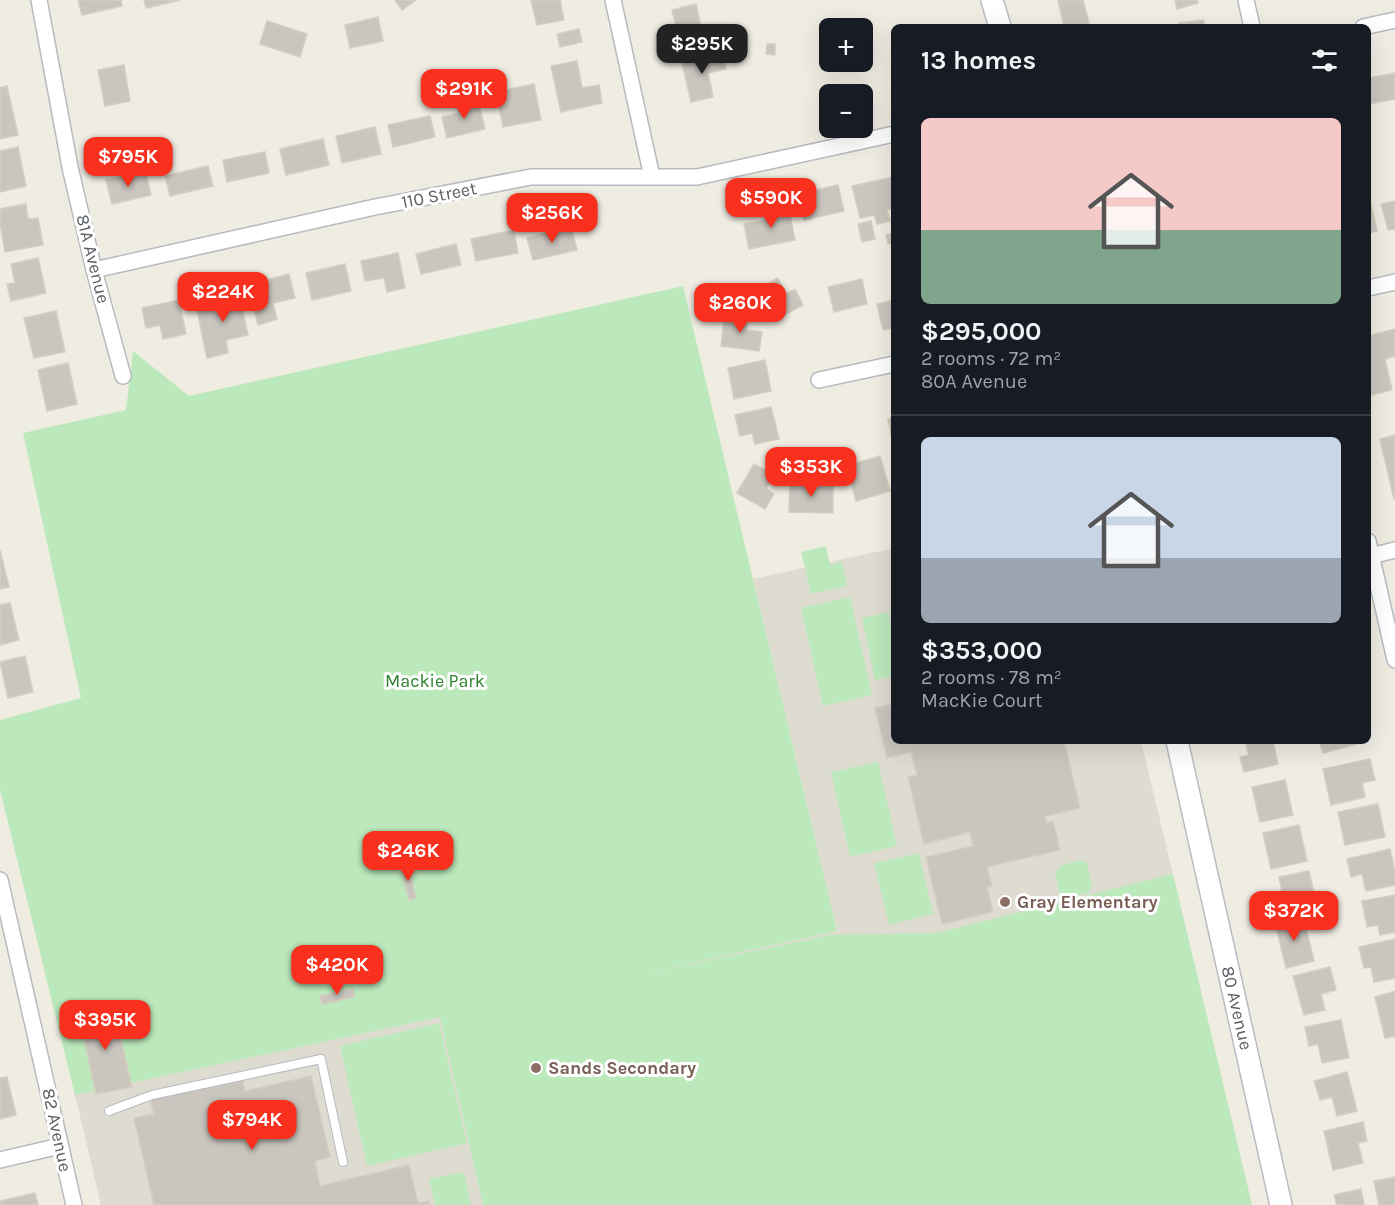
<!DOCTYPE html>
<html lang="en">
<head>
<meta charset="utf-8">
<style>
  body { margin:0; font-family:Karla,sans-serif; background:#242831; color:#f1f3f6; height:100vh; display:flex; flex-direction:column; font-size:22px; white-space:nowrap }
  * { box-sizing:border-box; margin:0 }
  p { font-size:20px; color:#9ea1a6 }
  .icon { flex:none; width:33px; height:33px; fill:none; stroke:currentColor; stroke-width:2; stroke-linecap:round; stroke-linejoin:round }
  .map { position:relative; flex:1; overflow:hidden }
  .drawer { position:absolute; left:891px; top:24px; width:480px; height:720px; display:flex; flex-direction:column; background:#171b24; border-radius:9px; box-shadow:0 6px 24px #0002 }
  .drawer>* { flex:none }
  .buttons { position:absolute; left:819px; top:18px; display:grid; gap:12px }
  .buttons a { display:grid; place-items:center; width:54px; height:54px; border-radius:9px; background:#171b24; box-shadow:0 6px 24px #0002; font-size:30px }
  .price { position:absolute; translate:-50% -51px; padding:0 14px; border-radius:12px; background:#f9301e; color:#fff; font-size:20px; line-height:39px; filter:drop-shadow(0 2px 3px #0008) }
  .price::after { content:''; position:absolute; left:50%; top:36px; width:18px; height:14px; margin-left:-9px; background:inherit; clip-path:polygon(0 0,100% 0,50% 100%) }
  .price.on { background:#222; color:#fff }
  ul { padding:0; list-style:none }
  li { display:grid; align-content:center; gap:12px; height:318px; padding:0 30px }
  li+li { border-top:2px solid #363941 }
  li span { display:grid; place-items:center; height:186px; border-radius:9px; color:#555 }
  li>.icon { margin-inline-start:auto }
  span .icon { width:108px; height:108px; fill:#fffc; stroke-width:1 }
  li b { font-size:26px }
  h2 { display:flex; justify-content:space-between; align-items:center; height:72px; padding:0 30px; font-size:26px }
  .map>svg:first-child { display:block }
  .education { fill:#dedbd1 }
  .green { fill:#bce9bc }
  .building { fill:#cac6bf; stroke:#d4cec0; stroke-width:1.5 }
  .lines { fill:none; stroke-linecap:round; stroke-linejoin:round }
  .lane-casing { stroke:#b7bbc0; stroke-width:10 }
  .street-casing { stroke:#b7bbc0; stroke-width:18 }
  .secondary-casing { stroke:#b8bcc2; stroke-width:24 }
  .lane { stroke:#fff; stroke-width:8 }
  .street { stroke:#fff; stroke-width:15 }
  .secondary { stroke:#fff; stroke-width:21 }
  .education-dot { fill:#8d6e63; stroke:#fff; stroke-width:2 }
  .labels { text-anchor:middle; stroke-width:6; stroke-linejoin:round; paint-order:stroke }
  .street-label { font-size:18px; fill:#5a5f64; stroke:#fff }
  .park-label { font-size:18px; fill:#2c8230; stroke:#fff }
  .education-label { font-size:18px; font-weight:bold; fill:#785e54; stroke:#fff; text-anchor:start }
</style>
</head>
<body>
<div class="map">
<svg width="1395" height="1205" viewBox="0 0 1395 1205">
  <rect width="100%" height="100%" fill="#efece2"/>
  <path class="education" d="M894,548V741H1141L1252,1205H101L75,1095L438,1017L477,1012L668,967L837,931L753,579Z"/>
  <path class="green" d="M683,286L837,931L628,977L830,935L937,933L1173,874L1252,1205H483L440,1017L75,1095L0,790V720L81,698L23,433L126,410L133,351L189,396Z
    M826,546L830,565L842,562L847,586L811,594L801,552Z
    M850,597L872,695L823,706L801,608Z
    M888,612L894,640V676L875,680L862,618Z
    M878,762L897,846L850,857L831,772Z
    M915,854H919L933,914L889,925L874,863Z
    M1082,860L1087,863L1092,886L1088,893L1064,899L1060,896L1055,872L1062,865Z
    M439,1023L467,1143L367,1166L340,1046Z
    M464,1172L471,1205H435L429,1179Z"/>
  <path class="building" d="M78,0H121L122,6L82,15Z
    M144,0H180L146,8Z
    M395,0H416L402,10Z
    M531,0H560L564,20L537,25Z
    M1058,0H1083L1090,27H1064Z
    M1175,0H1197L1198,3L1177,9Z
    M696,4L704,41L681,46L672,10Z
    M378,17L383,41L350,48L345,25Z
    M1204,20V27H1180L1179,23Z
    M267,21L307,34L300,57L260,44Z
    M579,29L582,42L560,47L557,34Z
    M767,44H775V55L766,54Z
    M723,53L726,69L708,73L713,97L691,102L682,62Z
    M577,61L582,88L599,85L602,103L561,112L551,66Z
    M124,65L130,101L105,106L98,70Z
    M1395,73V99L1368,104V78Z
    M534,84L541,120L503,127L496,92Z
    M7,86L18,135L0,139V88Z
    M478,99L485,129L447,138L442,117L459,113L456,104Z
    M430,116L435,137L393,147L388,125Z
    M375,127L381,154L342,163L336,136Z
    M323,139L329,165L286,175L280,149Z
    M18,147L26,186L0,192V151Z
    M265,152L269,173L227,182L223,160Z
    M208,166L213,186L170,196L165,176Z
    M145,171L151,195L112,204L106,180Z
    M893,177L894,208L887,210L890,221L877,224L874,215L860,218L852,186Z
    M838,185L844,211L804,220L798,194Z
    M1395,201V229L1388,230L1381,204Z
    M26,204L28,219L38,218L43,245L5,252L0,224V209Z
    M788,204L795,240L749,249L744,224L768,220L766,209Z
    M1368,204H1371L1377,231L1368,233Z
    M871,221L875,239L862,242L858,224Z
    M571,227L577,250L533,260L527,238Z
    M514,230L518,253L476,261L471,239Z
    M894,233V243L888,244L886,235Z
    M456,244L461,265L421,274L416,254Z
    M398,253L405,288L387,292L384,278L365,281L361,261Z
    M38,258L46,293L11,301L7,284L15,283L11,264Z
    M345,264L351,291L312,300L306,273Z
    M289,274L295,298L273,303L277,319L258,325L248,285Z
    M778,278L786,294L795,289L803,305L773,321L757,290Z
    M862,279L867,304L834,312L828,287Z
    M237,283L248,335L226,340L228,353L207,358L197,310L227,303L223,286Z
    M179,300L186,334L163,339L160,325L146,328L142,308Z
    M894,300V328L883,330L877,304Z
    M56,311L65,352L34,358L24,318Z
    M725,313L748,317L746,330L762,332L759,351L721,346Z
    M1395,329V356L1385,359L1392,390L1371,395L1368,383V336Z
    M765,360L771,391L734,399L728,368Z
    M68,363L77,404L47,411L38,370Z
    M771,407L779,439L755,444L752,433L740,436L735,415Z
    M894,418V448L888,419Z
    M1395,435V499H1394L1380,439Z
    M880,456L890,491L856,501L847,466Z
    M754,464L774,475L766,489L774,494L765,509L737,493Z
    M790,482L833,483V513L789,512Z
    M0,550L9,587L0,589Z
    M10,603L19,640L0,645V605Z
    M25,656L33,692L8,698L0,662Z
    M894,704V741H1056L1057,743L1064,741L1080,808L1045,816L1047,823L1053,821L1060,850L987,867L992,886L987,887L993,912L942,924L926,857L973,846L970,832L924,844L908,777L917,775L911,752L887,758L875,708Z
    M1245,741H1273L1278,764L1244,772L1240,757L1249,755Z
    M1319,741H1364V742L1323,753Z
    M1370,759L1375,780L1362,783L1365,797L1331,805L1323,769Z
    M1285,780L1293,815L1260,822L1252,787Z
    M1378,804L1385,837L1345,845L1338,812Z
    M1299,825L1307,861L1271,869L1263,833Z
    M1390,849L1395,872V885L1366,891L1362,874L1351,877L1347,859Z
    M408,865L416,898L409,900L401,867Z
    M1309,871L1317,906L1274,915L1269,894L1282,891L1279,877Z
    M1395,895V932L1380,935L1378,925L1367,927L1362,901Z
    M1303,915L1314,961L1286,968L1275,922Z
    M1395,939V978L1374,982L1371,967L1364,968L1359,947Z
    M1330,967L1336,990L1321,994L1325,1010L1304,1015L1293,976Z
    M353,989L354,997L322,1004L320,996Z
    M1395,991V1036L1385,1038L1375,997Z
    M113,1006L132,1087L96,1094L79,1015Z
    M1341,1020L1349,1058L1322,1063L1318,1044L1309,1046L1305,1027Z
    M1347,1072L1357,1111L1337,1116L1332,1097L1320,1100L1314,1081Z
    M311,1076L330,1157L315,1161L320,1186L409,1165L418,1203L429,1201L430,1205H154L134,1118L154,1114L150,1099L242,1078L245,1091Z
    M7,1077L16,1115L0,1119V1078Z
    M1363,1122L1367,1141L1358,1143L1363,1163L1333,1170L1324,1131Z
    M1395,1177V1205H1379L1374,1181Z
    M1361,1189L1364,1205H1337L1334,1195Z
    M35,1193L38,1205H0V1201Z"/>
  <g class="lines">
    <defs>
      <path id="lane" d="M109,1111L152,1095L321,1059L343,1162"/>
      <path id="street" d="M39,0L70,167L94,270L123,376
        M613,0L652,177
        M1246,0L1252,27
        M1363,27L1395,20
        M94,270L375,207L531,177H697L894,134
        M1368,288L1395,282
        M819,380L894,364
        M1368,541L1395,660
        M1371,556L1395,550
        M0,880L74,1205
        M0,1160L60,1146"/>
      <path id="secondary" d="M992,0L1000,27
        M1177,741L1281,1205"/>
    </defs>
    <use href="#lane" class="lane-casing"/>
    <use href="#street" class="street-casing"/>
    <use href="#secondary" class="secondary-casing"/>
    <use href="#lane" class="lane"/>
    <use href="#street" class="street"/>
    <use href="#secondary" class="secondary"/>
  </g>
  <g class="education-dot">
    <circle cx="1005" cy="902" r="6"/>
    <circle cx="536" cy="1068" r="6"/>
  </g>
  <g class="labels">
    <g class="street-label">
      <text transform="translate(439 195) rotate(-11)" y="6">110 Street</text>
      <text transform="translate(93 259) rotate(76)" y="6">81A Avenue</text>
      <text transform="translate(1237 1008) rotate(77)" y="6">80 Avenue</text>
      <text transform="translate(57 1130) rotate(78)" y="6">82 Avenue</text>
    </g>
    <g class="park-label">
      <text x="435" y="687">Mackie Park</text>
    </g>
    <g class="education-label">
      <text x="1017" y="908">Gray Elementary</text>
      <text x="548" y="1074">Sands Secondary</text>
    </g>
  </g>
</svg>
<div class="buttons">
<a>+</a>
<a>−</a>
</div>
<b class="price on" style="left:702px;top:75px">$295K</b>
<b class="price" style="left:464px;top:120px">$291K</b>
<b class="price" style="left:128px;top:188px">$795K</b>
<b class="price" style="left:771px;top:229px">$590K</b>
<b class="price" style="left:552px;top:244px">$256K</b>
<b class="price" style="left:223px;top:323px">$224K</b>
<b class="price" style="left:740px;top:334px">$260K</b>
<b class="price" style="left:811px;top:498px">$353K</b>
<b class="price" style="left:408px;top:882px">$246K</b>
<b class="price" style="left:1294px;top:942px">$372K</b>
<b class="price" style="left:337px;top:996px">$420K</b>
<b class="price" style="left:105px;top:1051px">$395K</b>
<b class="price" style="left:252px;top:1151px">$794K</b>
<section class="drawer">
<h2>13 homes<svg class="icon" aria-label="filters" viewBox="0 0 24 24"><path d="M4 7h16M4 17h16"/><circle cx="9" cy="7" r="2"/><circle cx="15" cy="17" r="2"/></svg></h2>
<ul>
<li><span style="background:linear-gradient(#f6c9c9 60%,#7fa58c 0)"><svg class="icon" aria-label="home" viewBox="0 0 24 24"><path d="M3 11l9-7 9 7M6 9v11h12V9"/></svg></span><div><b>$295,000</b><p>2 rooms · 72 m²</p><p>80A Avenue</p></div></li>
<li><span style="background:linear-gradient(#c9d6e8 65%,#9aa5b1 0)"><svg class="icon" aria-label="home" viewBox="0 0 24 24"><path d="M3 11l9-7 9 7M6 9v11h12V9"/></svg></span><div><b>$353,000</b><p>2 rooms · 78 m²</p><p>MacKie Court</p></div></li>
</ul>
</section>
</div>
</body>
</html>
